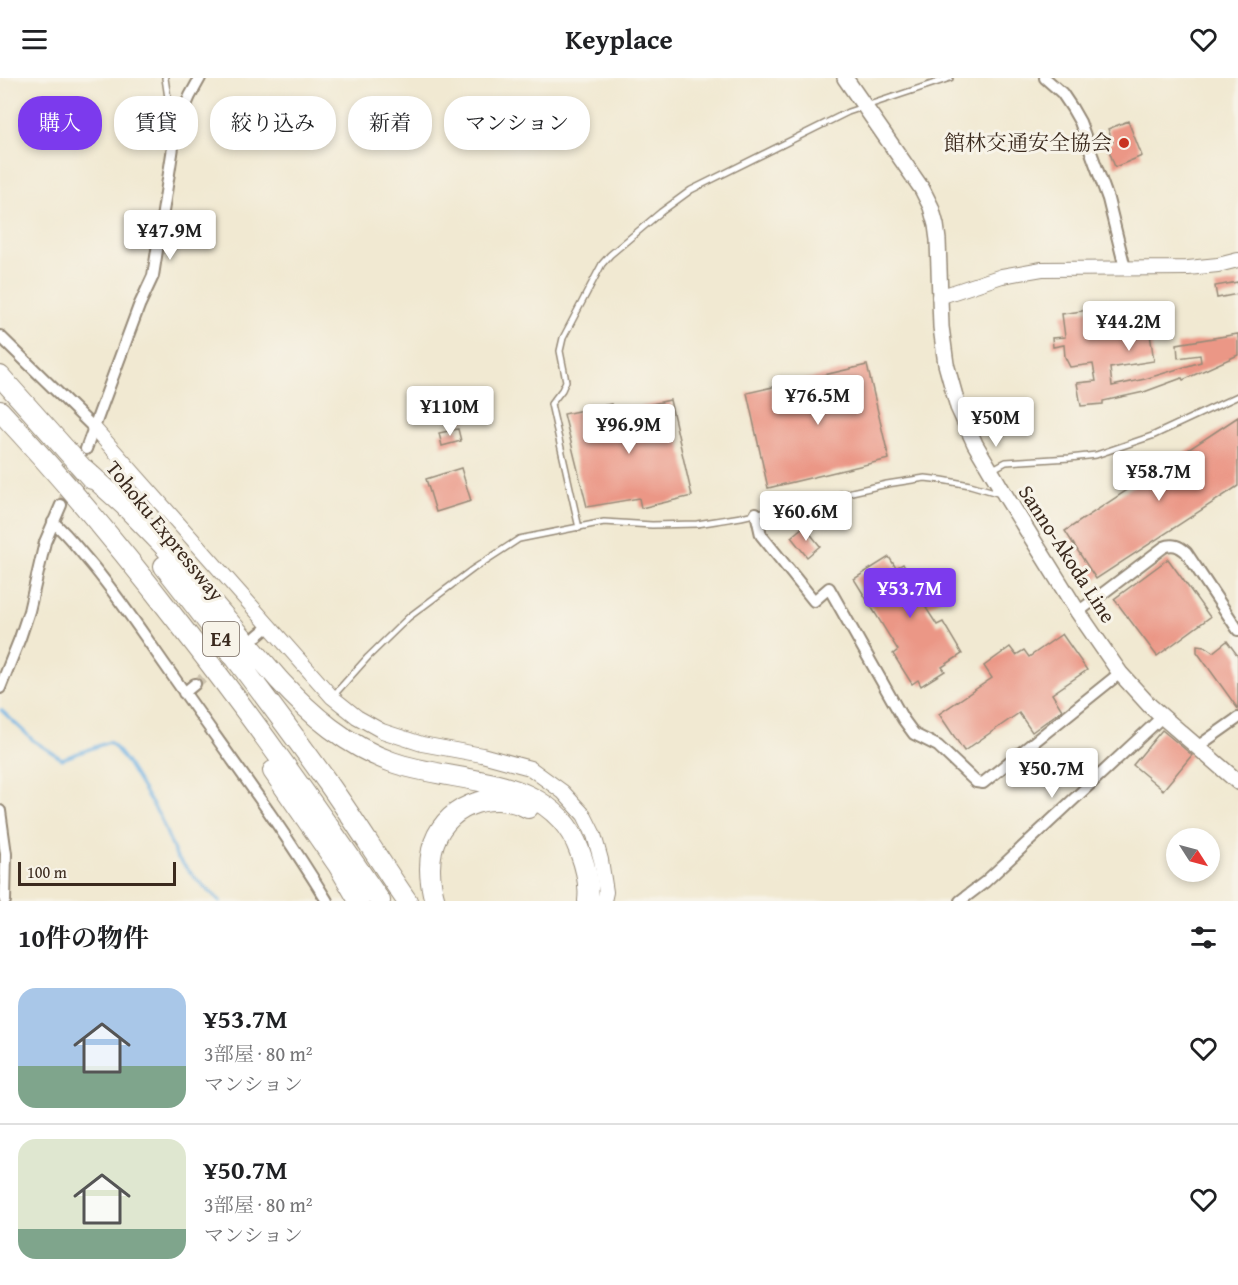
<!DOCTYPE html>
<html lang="ja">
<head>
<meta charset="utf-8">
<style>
  body { margin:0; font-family:"Gentium Book Plus","Noto Serif JP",serif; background:#f6f6f6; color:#202124; height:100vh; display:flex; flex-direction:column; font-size:22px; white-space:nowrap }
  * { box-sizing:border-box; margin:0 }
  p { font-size:20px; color:#757577 }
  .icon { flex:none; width:33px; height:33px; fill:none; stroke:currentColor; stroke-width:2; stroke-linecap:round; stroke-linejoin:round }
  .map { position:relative; height:823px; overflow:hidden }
  .panel { display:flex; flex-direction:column; background:#fff; flex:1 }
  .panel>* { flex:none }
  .banner { position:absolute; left:18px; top:18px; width:600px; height:54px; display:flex; gap:12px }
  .needle { width:39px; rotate:126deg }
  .buttons { position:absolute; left:1166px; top:750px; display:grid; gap:12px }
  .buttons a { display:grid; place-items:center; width:54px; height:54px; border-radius:50%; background:#fff; box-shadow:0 3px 9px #0003; font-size:30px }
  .scale { position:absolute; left:18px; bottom:15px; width:158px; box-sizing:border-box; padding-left:6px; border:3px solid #3b2a1e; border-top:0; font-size:16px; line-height:21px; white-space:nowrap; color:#3b2a1e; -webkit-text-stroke:4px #f7f3e8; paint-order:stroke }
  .price { position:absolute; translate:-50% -51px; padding:0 14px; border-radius:6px; background:#fff; color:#222; font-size:20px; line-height:39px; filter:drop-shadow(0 2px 3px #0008) }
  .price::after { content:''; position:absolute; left:50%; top:36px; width:18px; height:14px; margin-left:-9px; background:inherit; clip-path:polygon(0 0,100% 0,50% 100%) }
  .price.current { background:#7c3aed; color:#fff }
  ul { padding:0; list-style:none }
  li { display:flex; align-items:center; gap:18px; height:150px; padding:0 18px }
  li+li { border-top:2px solid #e0e0e0 }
  li span { display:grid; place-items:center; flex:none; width:168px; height:120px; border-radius:18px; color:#555 }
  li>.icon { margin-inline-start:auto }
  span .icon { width:72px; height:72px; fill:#fffc; stroke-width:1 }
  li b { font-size:26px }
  h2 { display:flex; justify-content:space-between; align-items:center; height:72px; padding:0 18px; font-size:26px }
  .tag { padding:0 21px; border-radius:24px; background:#fff; box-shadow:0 3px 9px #0003; font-size:21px; line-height:54px }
  .tag.current { background:#7c3aed; color:#fff }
  header { display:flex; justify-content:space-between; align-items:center; height:78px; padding:0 18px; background:#fff; font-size:27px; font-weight:800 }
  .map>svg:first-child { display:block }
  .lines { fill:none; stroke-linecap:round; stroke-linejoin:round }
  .stream { stroke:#6fb2e4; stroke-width:3 }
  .building { fill:#eb9786 }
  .minor-tunnel { stroke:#cdc3ae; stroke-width:10; stroke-dasharray:10 5; stroke-linecap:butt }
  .service-casing { stroke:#968a78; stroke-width:8 }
  .minor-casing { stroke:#968a78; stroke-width:14 }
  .tertiary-casing { stroke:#968a78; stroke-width:16 }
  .secondary-casing { stroke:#968a78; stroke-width:18 }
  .motorway-casing { stroke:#968a78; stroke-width:22 }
  .service { stroke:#fff; stroke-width:5 }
  .minor { stroke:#fff; stroke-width:10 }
  .tertiary { stroke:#fff; stroke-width:14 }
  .secondary { stroke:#fff; stroke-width:15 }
  .motorway { stroke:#fff; stroke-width:20 }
  .poi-dot { fill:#c8321e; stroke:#f7f3e8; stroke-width:2 }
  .labels { text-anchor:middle; stroke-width:6; stroke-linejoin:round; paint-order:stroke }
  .shield { fill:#f7f3e8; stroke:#73665b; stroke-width:1.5 }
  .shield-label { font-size:20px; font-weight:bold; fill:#3b2a1e }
  .poi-label { font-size:21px; fill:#3b2a1e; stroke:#f7f3e8; text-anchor:end }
  .street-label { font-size:21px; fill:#3b2a1e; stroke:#f7f3e8 }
</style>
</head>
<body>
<header><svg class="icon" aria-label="menu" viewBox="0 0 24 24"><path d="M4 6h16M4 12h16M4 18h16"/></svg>Keyplace<svg class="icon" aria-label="heart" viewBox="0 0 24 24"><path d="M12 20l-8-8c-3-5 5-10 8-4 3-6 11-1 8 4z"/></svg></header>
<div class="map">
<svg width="1238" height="823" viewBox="0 0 1238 823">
  <rect width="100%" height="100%" fill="#f7f3e8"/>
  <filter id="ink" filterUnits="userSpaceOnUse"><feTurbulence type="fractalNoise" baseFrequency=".0167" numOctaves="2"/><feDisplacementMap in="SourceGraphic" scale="12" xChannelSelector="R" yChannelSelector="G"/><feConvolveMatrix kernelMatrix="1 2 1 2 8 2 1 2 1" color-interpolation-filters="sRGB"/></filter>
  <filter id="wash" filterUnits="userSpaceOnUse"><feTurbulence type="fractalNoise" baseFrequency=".008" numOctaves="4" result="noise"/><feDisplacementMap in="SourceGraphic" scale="24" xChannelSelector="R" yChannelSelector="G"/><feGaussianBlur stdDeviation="1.35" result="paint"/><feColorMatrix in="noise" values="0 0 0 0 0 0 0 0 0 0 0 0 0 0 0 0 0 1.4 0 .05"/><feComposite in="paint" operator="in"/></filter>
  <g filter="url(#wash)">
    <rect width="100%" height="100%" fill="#f1e9d2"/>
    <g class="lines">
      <path class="stream" d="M1,632L34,663L62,681L109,664L114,668L127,685L160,739L176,778L196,801L220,823"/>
    </g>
    <g id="blocks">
      <path class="building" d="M1128,43L1142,78L1115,89L1107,67L1113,64L1108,51Z
        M1238,204V216L1217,220L1215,208Z
        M1146,229L1154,283L1110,290L1112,308L1145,301L1201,284L1200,277L1178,280L1177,266L1238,256V277L1183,302L1182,300L1144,314L1103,323V326L1081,328L1077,305L1096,303L1093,286L1070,289L1065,279L1064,267L1053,269L1052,260L1065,259L1062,236L1095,231L1096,237Z
        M867,287L889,381L768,410L747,315Z
        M483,310L489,336L455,345L452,333L437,336L433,323Z
        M670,322L692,418L641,430L639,420L587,429L564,336L611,326L613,335Z
        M1238,339V408L1096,501L1065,453Z
        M458,351L461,363L442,368L439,355Z
        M461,390L471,423L436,434L426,401Z
        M804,448L820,468L807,479L791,459Z
        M889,479L896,490L903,486L907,493L912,490L927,515L946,503L953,514L926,530L937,547L943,544L962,576L942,589L945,593L921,608L918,602L912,606L893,576L898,572L854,501Z
        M1168,481L1210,539L1157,578L1114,521Z
        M1062,556L1087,592L1052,616L1062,632L1032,654L1019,635L964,673L939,636L992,600L984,588L1010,569L1016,577L1024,572L1029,579Z
        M1227,563L1238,578V631L1197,574V567L1204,568L1213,574Z
        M1162,652L1192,677L1163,712L1133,687Z"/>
    </g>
  </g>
  <g filter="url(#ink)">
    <use href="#blocks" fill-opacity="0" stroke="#968a78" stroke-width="1.5"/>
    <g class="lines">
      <path class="minor-tunnel" d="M61,427L80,383
        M195,606L235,575"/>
      <defs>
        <path id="service" d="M165,0L171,40L175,48
          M993,391L1006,384L1070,380L1096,377L1152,358L1238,318
          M579,450L551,326L562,312L566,303L560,273L563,260L602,186L610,177L661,134L691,112L848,34L950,0
          M333,618L368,579L409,539L473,491L519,461L604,444L652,447L697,446L741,439L887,406L925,400L942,402L970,407L1001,416"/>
        <path id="minor" d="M1045,0L1062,15L1072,30L1080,44L1108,121L1125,190
          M0,258L94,350
          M86,371L139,228L153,198L176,50L190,18L200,0
          M756,435L761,457L814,523L829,510L903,641L914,656L938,668L976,704L983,705L1120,595
          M53,444C66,455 76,468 87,481C117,516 143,556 170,594C223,670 279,744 327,823
          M1078,534L1164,469C1173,465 1179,468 1186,474L1238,552
          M257,558L269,548
          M0,610L20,560L29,533L45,464L61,427
          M184,615L195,606
          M1197,669L1238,640
          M0,733L6,776L5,823
          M960,823L985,804L1162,639"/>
        <path id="tertiary" d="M939,219L1002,198L1042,191L1188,190L1218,187L1238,182
          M94,350L332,619L357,639L382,653L422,666L482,677L530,690L563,714L584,737L594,757L601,782L606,814L604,823"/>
        <path id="secondary" d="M845,0L922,111L931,129L936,147L938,162L941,249L946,286L958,329L975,366L1005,417L1078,534L1120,595L1150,628L1238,704"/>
        <path id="motorway" d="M0,298L92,401
          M0,333C61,398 119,468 174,539C246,631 314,726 380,823
          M84,391L124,427L162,466L279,602C311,637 347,668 392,684C457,707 552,694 580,774C586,790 590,806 588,823
          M164,488C220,559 275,631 328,705C355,743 380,784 407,823
          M273,693L338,787L359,823
          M435,823C430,806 428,790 432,772C442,729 490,710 528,730"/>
      </defs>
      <use href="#service" class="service-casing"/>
      <use href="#minor" class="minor-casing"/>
      <use href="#tertiary" class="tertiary-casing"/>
      <use href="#secondary" class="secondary-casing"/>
      <use href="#motorway" class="motorway-casing"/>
      <use href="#service" class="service"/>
      <use href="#minor" class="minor"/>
      <use href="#tertiary" class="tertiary"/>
      <use href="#secondary" class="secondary"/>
      <use href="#motorway" class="motorway"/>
    </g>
  </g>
  <circle class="poi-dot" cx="1124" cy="65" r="6"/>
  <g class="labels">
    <rect class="shield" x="203" y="544" width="36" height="34" rx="4.5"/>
    <g class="shield-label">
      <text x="221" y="568">E4</text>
    </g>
    <g class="poi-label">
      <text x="1112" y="72">館林交通安全協会</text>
    </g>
    <g class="street-label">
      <text transform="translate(165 453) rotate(51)" y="7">Tohoku Expressway</text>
      <text transform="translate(1067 476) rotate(57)" y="7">Sanno-Akoda Line</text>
    </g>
  </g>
</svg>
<div class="buttons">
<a><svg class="needle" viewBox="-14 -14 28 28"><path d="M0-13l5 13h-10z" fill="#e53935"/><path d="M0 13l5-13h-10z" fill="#757577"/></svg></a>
</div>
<div class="scale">100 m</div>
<b class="price" style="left:170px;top:183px">¥47.9M</b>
<b class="price" style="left:1129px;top:274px">¥44.2M</b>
<b class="price" style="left:818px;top:348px">¥76.5M</b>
<b class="price" style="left:450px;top:359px">¥110M</b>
<b class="price" style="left:996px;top:370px">¥50M</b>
<b class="price" style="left:629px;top:377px">¥96.9M</b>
<b class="price" style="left:1159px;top:424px">¥58.7M</b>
<b class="price" style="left:806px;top:464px">¥60.6M</b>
<b class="price current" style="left:910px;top:541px">¥53.7M</b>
<b class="price" style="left:1052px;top:721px">¥50.7M</b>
<div class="banner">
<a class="tag current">購入</a>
<a class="tag">賃貸</a>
<a class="tag">絞り込み</a>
<a class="tag">新着</a>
<a class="tag">マンション</a>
</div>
</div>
<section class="panel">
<h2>10件の物件<svg class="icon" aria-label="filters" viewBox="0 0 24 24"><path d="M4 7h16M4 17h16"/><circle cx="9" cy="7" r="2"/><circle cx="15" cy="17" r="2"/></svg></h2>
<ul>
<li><span style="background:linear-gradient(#a9c7e8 65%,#7fa58c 0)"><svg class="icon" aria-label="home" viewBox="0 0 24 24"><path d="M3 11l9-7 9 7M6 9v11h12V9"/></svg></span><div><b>¥53.7M</b><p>3部屋 · 80 m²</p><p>マンション</p></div><svg class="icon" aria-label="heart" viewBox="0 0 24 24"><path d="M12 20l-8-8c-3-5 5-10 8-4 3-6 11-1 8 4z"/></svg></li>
<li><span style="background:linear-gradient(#dfe7d0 75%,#7fa58c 0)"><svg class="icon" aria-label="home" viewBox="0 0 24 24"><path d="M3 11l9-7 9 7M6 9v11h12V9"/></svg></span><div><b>¥50.7M</b><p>3部屋 · 80 m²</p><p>マンション</p></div><svg class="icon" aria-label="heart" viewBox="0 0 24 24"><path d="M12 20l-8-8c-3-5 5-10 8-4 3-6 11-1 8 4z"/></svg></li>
</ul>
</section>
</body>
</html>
